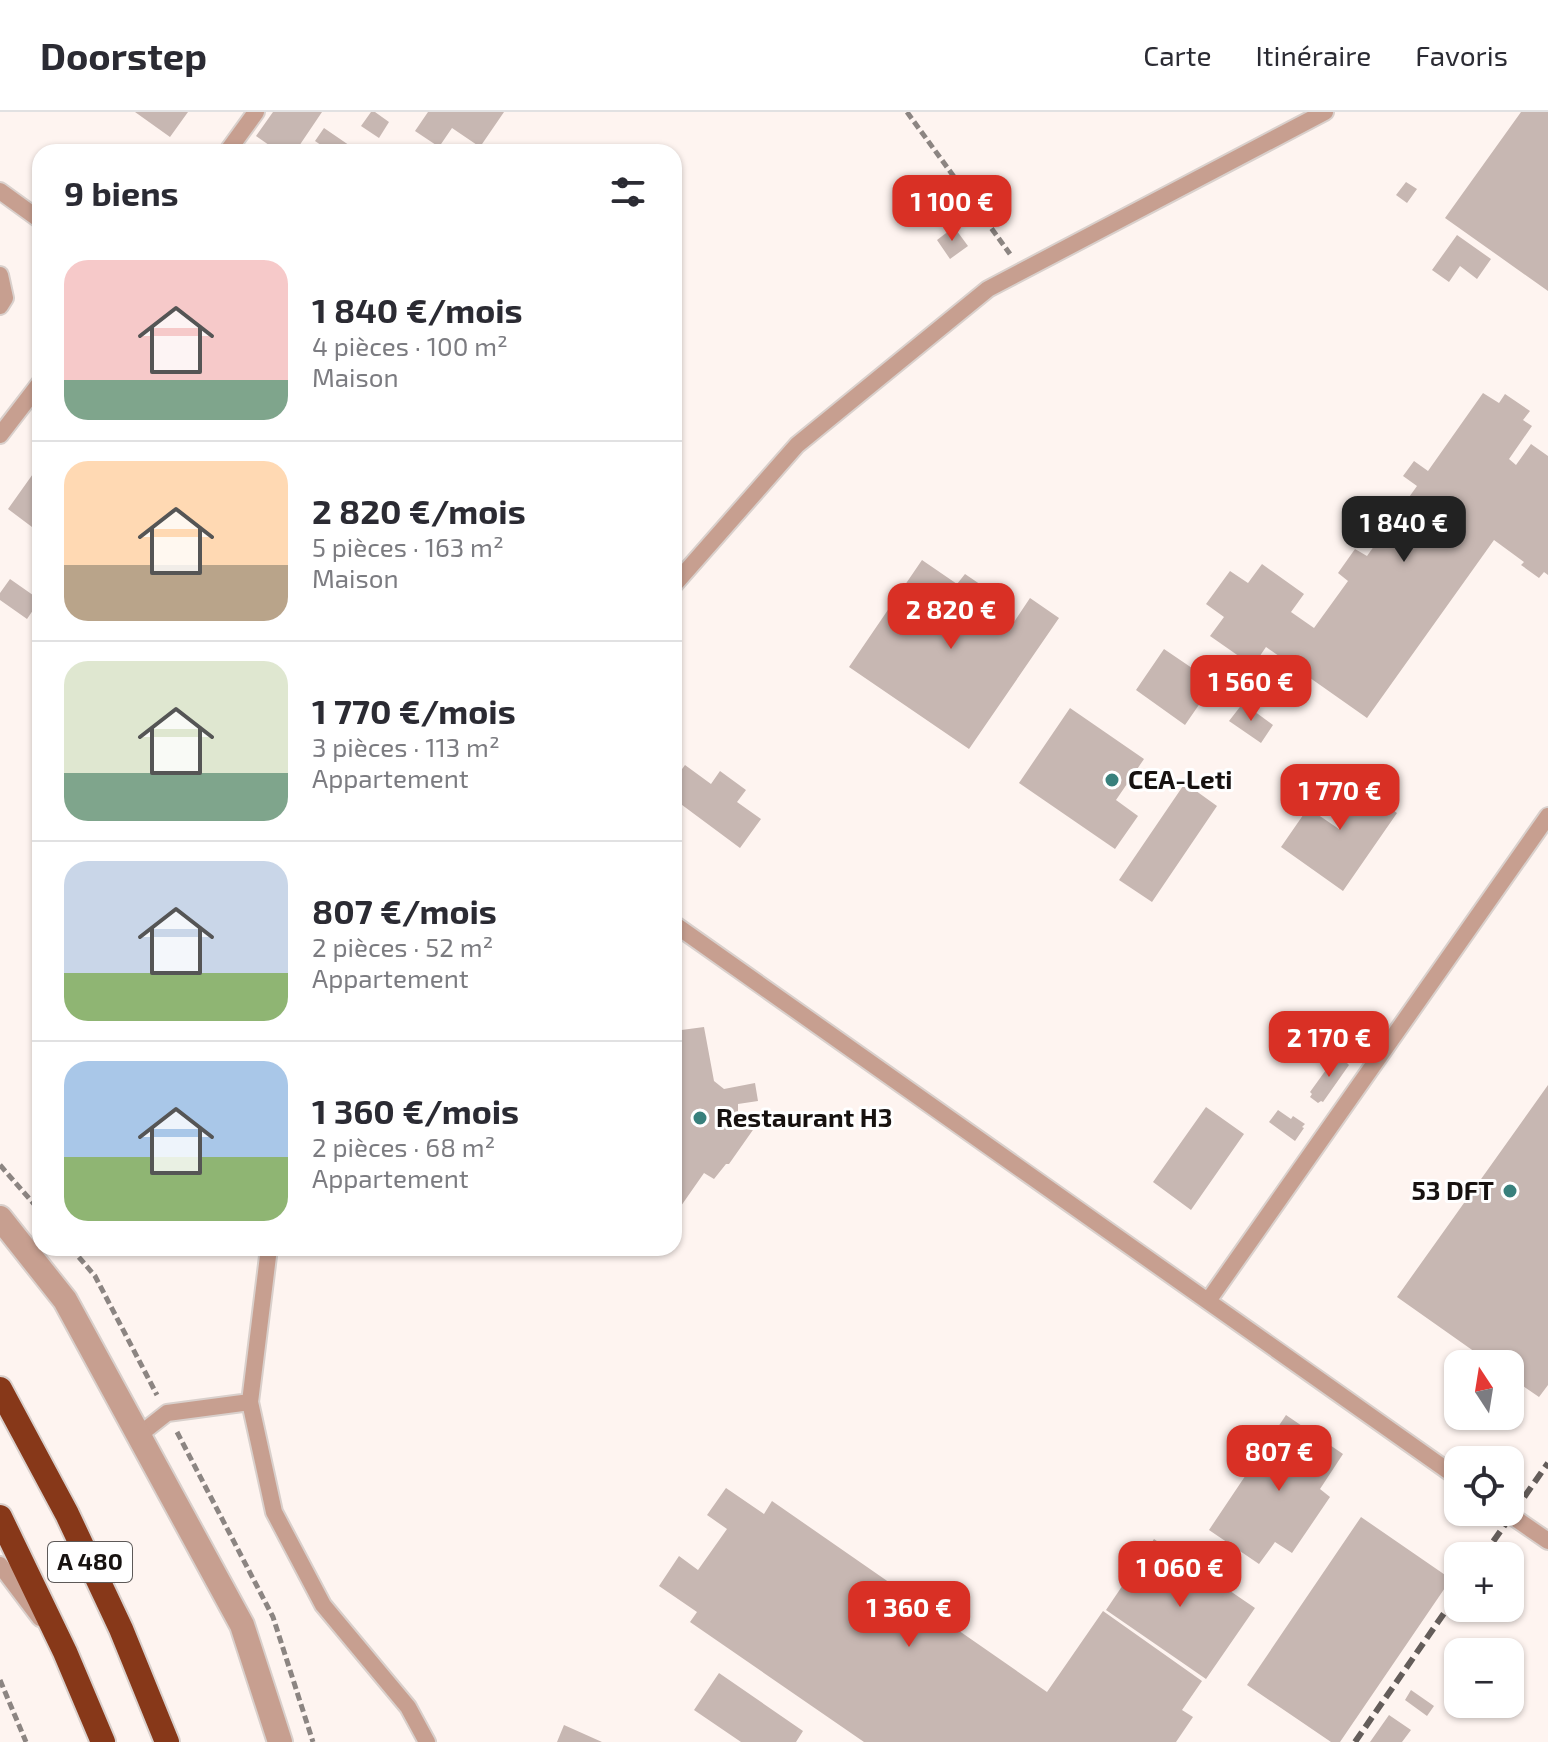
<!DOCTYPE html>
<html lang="fr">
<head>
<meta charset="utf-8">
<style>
  body { margin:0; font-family:"Exo 2",sans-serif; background:#f2f2f3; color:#2b2b33; height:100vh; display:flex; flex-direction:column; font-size:30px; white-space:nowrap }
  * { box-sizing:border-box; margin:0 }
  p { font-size:26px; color:#7c7c81 }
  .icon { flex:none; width:44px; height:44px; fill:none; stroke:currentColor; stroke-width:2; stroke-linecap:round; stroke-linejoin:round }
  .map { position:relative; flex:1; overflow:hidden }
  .panel { position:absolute; left:32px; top:32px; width:650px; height:1112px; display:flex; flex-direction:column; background:#fff; border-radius:24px; box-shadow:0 2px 6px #0004 }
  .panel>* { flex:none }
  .needle { width:52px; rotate:348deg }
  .controls { position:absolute; left:1444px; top:1238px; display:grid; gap:16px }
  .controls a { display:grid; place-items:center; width:80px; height:80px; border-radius:16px; background:#fff; box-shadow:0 2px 6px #0004; font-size:40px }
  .price { position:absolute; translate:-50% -68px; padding:0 18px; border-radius:16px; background:#d93025; color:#fff; font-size:26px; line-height:52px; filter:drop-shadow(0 2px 4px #0008) }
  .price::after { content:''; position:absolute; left:50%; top:48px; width:24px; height:18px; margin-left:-12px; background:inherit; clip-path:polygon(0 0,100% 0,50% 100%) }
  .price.active { background:#222; color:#fff }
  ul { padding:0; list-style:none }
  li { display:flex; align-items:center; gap:24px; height:200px; padding:0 32px }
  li+li { border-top:2px solid #e1e1e2 }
  li span { display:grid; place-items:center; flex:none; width:224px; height:160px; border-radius:24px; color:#555 }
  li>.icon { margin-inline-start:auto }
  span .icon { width:96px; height:96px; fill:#fffc; stroke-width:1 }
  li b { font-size:34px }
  h2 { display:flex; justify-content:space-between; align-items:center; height:96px; padding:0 32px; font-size:34px }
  header { display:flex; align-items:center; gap:48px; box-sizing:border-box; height:112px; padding:0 40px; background:#fff; border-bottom:2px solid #e1e1e2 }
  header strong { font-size:38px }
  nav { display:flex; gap:44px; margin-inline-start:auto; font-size:28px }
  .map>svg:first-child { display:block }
  .building { fill:#c7b7b2 }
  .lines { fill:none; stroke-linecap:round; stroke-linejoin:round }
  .service-casing { stroke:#d9d0cc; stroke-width:20 }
  .tertiary-casing { stroke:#d9d0cc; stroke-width:28 }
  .motorway-casing { stroke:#d9d0cc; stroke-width:28 }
  .path { stroke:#8c8582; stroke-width:5; stroke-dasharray:8 4; stroke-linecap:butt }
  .service { stroke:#c79f90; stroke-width:16 }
  .tertiary { stroke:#c79f90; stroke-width:24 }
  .motorway { stroke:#873819; stroke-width:24 }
  .rail { stroke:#645d5a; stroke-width:6; stroke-dasharray:12 6; stroke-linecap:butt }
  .poi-dot { fill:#38807c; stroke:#fff; stroke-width:3 }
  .labels { text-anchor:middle; stroke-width:6; stroke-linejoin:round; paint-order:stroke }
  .shield { fill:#fff; stroke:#5d5958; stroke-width:2 }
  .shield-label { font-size:24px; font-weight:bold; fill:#171210 }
  .poi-label { font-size:26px; font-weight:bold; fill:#171210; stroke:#fff; text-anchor:start }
</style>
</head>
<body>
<header>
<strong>Doorstep</strong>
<nav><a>Carte</a><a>Itinéraire</a><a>Favoris</a></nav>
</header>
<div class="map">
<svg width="1548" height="1630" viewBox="0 0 1548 1630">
  <rect width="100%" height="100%" fill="#fef4f0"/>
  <path class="building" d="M135,0H188L170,25Z
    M273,0H322L297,37L302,40H279L256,24Z
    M371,0H375L389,10L379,26L361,14Z
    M428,0H504L480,35L452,16L439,35L415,19Z
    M1521,0H1548V179L1445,106Z
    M324,16L359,40H331L315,29Z
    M1406,70L1417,77L1407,91L1396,83Z
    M954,115L968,134L950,147L937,128Z
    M1457,123L1491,147L1477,167L1460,154L1449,170L1432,158Z
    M1483,281L1499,291L1505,282L1530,299L1523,308L1532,314L1509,347L1516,353L1531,332L1548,344V463L1544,460L1539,466L1521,453L1524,450L1494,428L1367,606L1266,535L1253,554L1210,524L1224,505L1206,492L1230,459L1248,471L1262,452L1304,482L1291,500L1314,516L1348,469L1338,461L1355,437L1367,444L1417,374L1403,364L1414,349L1428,359Z
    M40,352V421L8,397Z
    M922,448L957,472L965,462L993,481L986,492L1014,510L1030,486L1059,506L969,637L849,555Z
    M10,467L40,488L27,507L0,488V481Z
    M1164,537L1214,571L1185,613L1136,578Z
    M1243,591L1273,613L1261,631L1229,609Z
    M1070,596L1144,647L1116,688L1138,704L1115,737L1019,671Z
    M685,653L711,672L720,659L746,678L737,690L761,707L740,736L674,687V668Z
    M1335,657L1397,701L1343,779L1281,735L1308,696L1339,717L1350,700L1320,679Z
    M1185,671L1217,694L1152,790L1119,768Z
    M704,915L714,969L724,977L755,971L758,989L738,992V999L755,1015L729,1052H726L714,1067L704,1061L674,1104V919Z
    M1340,942L1349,948L1347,951L1349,953L1323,990L1321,989L1318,991L1310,985L1312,982L1310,980L1336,944L1338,945Z
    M1548,973V1273L1539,1285L1510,1265V1252H1492L1397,1185Z
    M1206,995L1244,1022L1191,1098L1153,1070Z
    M1278,998L1291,1007L1293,1004L1305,1012L1302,1015L1304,1016L1295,1029L1269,1010Z
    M1286,1303L1343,1342L1320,1377L1330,1385L1292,1441L1275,1430L1259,1452L1209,1418Z
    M726,1376L764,1402L772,1389L1047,1580L1103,1499L1202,1569L1182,1598L1193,1605L1176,1630H864L690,1510L697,1500L659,1474L679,1444L698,1458L727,1417L707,1403Z
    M1361,1405L1451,1467L1340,1630H1331L1247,1573Z
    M1154,1427L1255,1496L1206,1567L1106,1498Z
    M719,1561L803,1619L796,1630H741L694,1598Z
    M1411,1578L1434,1594L1427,1604L1405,1588Z
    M1389,1603L1411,1618L1402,1630H1370Z
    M564,1613L602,1630H557Z"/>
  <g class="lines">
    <defs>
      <path id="service" d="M227,40L256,0
        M0,79L40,108
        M0,163L5,186L0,194
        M0,323L40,271
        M674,473L797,333L988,177L1325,0
        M674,812L1458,1366
        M269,1136L250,1290L274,1400L323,1493L408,1595L427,1630
        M1208,1189L1548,704
        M139,1323L167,1301L250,1290
        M1506,1400L1548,1429
        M0,1453L40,1506"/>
      <path id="tertiary" d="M0,1106L65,1188L242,1513L280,1630"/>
      <path id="motorway" d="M0,1277L67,1402L121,1517L167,1630
        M0,1405L65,1540L103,1630"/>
    </defs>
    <use href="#service" class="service-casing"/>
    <use href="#tertiary" class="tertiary-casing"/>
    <use href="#motorway" class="motorway-casing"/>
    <path class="path" d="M907,0L1010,142
      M0,1053L40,1099
      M71,1136L95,1164L157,1283
      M177,1320L273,1505L313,1630
      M0,1568L26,1630"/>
    <use href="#service" class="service"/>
    <use href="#tertiary" class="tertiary"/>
    <use href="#motorway" class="motorway"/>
    <path class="rail" d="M1483,1444L1548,1351
      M1355,1630L1458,1481"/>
  </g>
  <g class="poi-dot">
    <circle cx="1112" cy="668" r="8"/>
    <circle cx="700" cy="1006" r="8"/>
    <circle cx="1510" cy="1079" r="8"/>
  </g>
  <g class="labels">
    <rect class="shield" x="48" y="1430" width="84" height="40" rx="6"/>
    <g class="shield-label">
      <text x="90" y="1458">A 480</text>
    </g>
    <g class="poi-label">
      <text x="1128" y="677">CEA-Leti</text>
      <text x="716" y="1015">Restaurant H3</text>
      <text x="1494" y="1088" text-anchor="end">53 DFT</text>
    </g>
  </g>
</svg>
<div class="controls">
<a><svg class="needle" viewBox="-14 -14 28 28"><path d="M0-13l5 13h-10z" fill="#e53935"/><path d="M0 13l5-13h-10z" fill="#7c7c81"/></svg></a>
<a><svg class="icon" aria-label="locate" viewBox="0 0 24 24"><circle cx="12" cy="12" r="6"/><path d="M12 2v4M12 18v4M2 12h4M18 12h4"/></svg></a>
<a>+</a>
<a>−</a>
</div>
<b class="price" style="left:952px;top:131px">1 100 €</b>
<b class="price active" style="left:1404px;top:452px">1 840 €</b>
<b class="price" style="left:951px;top:539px">2 820 €</b>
<b class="price" style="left:1251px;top:611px">1 560 €</b>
<b class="price" style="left:1340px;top:720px">1 770 €</b>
<b class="price" style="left:1329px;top:967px">2 170 €</b>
<b class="price" style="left:1279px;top:1381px">807 €</b>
<b class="price" style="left:1180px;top:1497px">1 060 €</b>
<b class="price" style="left:909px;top:1537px">1 360 €</b>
<section class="panel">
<h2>9 biens<svg class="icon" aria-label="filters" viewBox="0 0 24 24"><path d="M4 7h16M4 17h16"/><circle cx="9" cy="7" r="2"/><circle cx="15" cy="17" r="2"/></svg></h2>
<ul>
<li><span style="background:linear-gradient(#f6c9c9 75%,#7fa58c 0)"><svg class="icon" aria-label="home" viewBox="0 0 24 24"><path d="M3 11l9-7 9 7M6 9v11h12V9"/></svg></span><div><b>1 840 €/mois</b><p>4 pièces · 100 m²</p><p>Maison</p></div></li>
<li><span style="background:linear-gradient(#ffd9b3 65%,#b9a48a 0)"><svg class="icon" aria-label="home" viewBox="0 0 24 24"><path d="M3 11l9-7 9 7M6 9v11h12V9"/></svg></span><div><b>2 820 €/mois</b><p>5 pièces · 163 m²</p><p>Maison</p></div></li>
<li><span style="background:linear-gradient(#dfe7d0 70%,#7fa58c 0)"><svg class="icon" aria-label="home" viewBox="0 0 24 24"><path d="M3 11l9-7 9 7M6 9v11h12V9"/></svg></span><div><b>1 770 €/mois</b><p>3 pièces · 113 m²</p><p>Appartement</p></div></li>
<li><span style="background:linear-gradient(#c9d6e8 70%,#8fb573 0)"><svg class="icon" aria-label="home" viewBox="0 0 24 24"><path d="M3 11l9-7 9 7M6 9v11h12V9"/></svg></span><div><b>807 €/mois</b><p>2 pièces · 52 m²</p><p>Appartement</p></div></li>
<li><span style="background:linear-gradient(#a9c7e8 60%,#8fb573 0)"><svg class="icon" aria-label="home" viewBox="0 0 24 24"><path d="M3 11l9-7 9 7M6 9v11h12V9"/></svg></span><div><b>1 360 €/mois</b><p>2 pièces · 68 m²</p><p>Appartement</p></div></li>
</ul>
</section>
</div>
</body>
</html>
